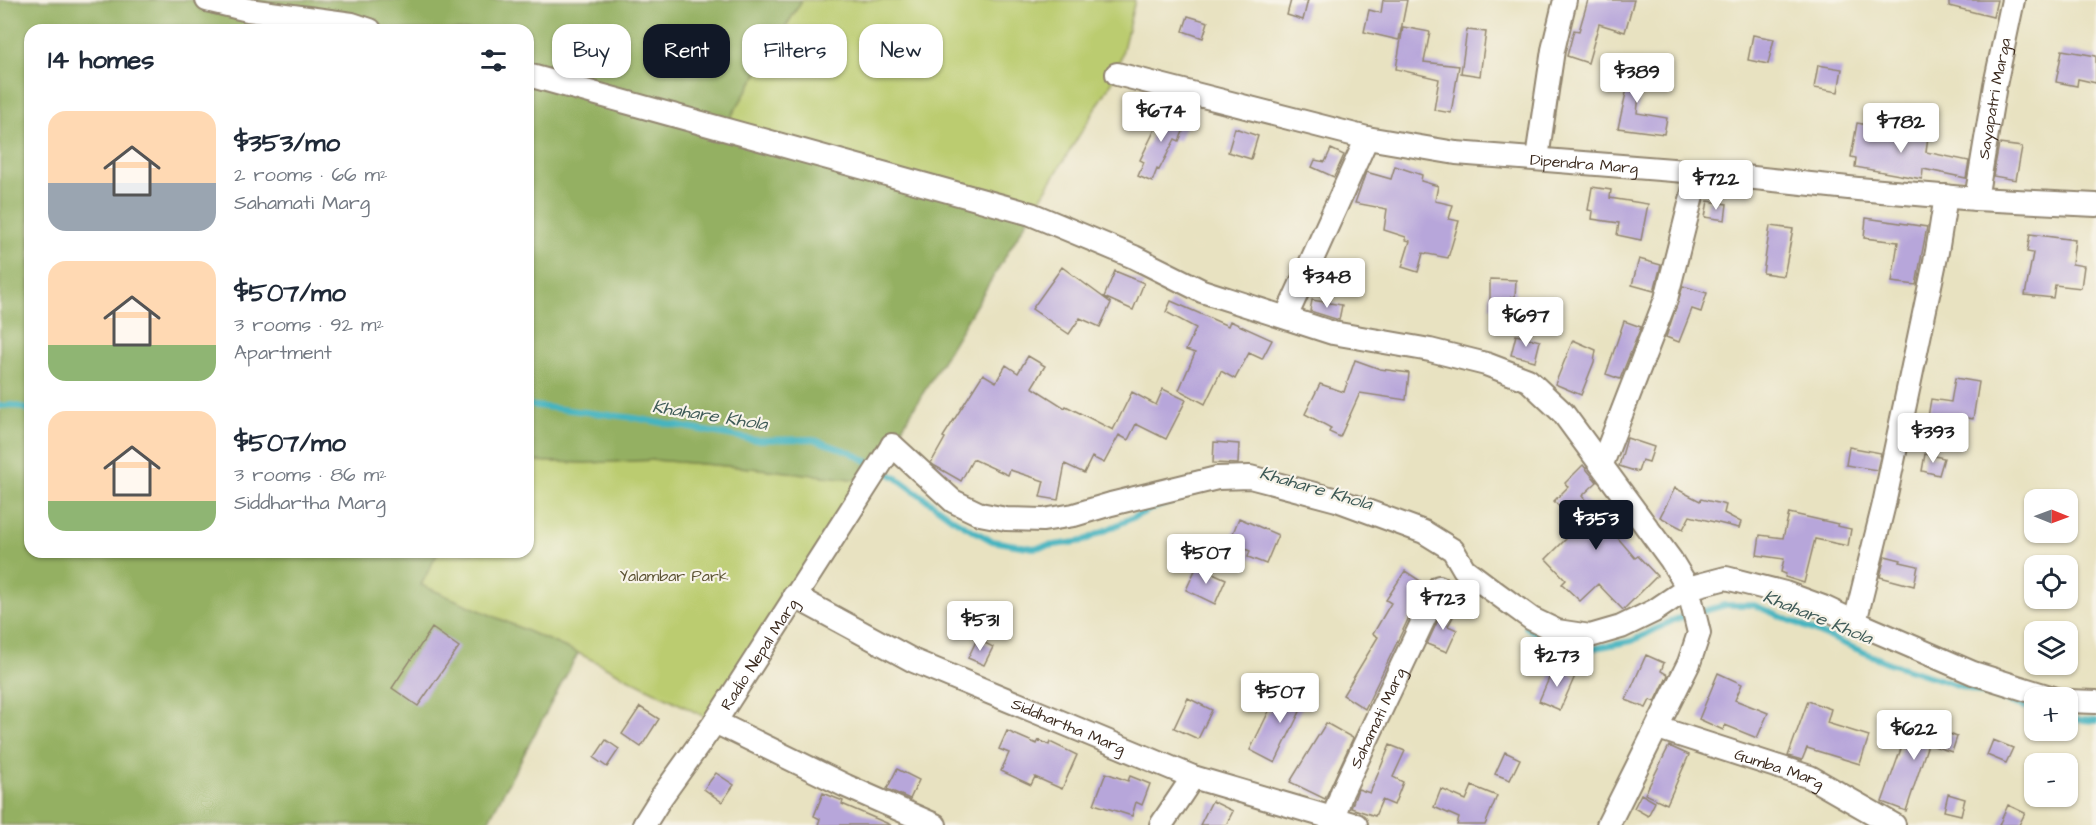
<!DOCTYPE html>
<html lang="en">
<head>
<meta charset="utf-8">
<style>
  body { margin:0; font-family:"Architects Daughter",sans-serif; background:#f2f2f3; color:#1f2937; height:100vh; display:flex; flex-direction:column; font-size:22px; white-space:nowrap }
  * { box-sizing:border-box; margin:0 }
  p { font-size:20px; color:#747a83 }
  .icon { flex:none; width:33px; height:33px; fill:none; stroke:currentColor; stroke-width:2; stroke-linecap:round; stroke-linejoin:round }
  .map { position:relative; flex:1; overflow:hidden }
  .side { position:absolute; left:24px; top:24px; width:510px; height:534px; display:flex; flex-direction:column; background:#fff; border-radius:18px; box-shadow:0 2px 4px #0004 }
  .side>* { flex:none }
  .top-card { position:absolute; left:552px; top:24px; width:570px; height:54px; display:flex; gap:12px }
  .needle { width:39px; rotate:91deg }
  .controls { position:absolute; left:2024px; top:489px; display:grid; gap:12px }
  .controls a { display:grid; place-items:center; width:54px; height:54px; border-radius:12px; background:#fff; box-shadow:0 2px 4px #0004; font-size:30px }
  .price { position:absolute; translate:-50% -51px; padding:0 14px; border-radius:6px; background:#fff; color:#222; font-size:20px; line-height:39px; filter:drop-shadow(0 2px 3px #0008) }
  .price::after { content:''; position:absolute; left:50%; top:36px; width:18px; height:14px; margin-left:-9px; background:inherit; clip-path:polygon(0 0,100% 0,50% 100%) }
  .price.selected { background:#111827; color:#fff }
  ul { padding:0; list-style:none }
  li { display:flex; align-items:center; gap:18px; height:150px; padding:0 24px }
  li span { display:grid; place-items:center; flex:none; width:168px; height:120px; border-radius:18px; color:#555 }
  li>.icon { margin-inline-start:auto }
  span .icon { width:72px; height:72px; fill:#fffc; stroke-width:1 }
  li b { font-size:26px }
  h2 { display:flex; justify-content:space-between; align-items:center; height:72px; padding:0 24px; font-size:26px }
  .pill { padding:0 21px; border-radius:18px; background:#fff; box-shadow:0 2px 4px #0004; font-size:21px; line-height:54px }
  .pill.selected { background:#111827; color:#fff }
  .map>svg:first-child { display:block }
  .green { fill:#bbcc6f; stroke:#7b7b46; stroke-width:1.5 }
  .forest { fill:#94b062; stroke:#686d40; stroke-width:1.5 }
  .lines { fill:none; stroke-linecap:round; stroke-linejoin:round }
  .stream { stroke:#45b4c0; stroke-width:6 }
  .building { fill:#b7a6da }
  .minor-casing { stroke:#928670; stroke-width:26 }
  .minor { stroke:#fff; stroke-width:22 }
  .labels { text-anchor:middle; stroke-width:4.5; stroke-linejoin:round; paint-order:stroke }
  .street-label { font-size:16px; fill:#3b2a1e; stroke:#f7f3e8 }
  .park-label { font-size:16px; fill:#5b5232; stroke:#f7f3e8 }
  .water-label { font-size:18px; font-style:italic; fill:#3e5a57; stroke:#f7f3e8 }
</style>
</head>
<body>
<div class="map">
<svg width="2096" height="825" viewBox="0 0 2096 825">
  <rect width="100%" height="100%" fill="#f7f3e8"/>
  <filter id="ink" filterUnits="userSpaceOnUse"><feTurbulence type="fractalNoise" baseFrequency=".0167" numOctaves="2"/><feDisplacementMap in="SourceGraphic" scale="12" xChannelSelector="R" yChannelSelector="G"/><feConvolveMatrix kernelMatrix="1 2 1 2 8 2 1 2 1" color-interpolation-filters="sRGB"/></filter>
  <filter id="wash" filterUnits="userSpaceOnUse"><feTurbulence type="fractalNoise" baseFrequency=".008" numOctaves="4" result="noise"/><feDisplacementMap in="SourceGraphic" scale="24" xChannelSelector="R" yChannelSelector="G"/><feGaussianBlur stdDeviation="1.35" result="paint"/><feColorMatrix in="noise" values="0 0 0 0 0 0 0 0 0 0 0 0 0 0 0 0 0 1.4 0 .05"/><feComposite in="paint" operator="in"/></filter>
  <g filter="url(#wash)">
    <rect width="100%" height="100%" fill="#e8e2c1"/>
    <path class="green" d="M802,0H1135L1117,74L1031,214L724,128Z
      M655,460L751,468L870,481L715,722L578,653L421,585L438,552H528V461L585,463Z"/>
    <path class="forest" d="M0,0H802L724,128L1031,214L870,481L751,468L655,460L585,463L528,461V30H30V552H438L421,585L578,653L486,825H0Z"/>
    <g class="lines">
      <path class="stream" d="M528,405L635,418L755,440L812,439L850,452L874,465
        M0,406L13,405L30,410
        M883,470L897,478L953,519L992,541L1033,548L1083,541L1149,510L1183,497
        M1526,627L1541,637L1585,650L1632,641L1676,619L1725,605H1754L1889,663L2034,710
        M2067,719L2096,721"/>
    </g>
    <g id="blocks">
      <path class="building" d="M1291,0H1308L1303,20L1287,15Z
        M1383,0H1407L1399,40L1364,32L1369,10L1381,13Z
        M1588,0H1634L1625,32L1599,24L1588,63L1567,56L1574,30L1579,31Z
        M1949,0H1997L1993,17L1949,6Z
        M1188,16L1208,22L1203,38L1183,31Z
        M1403,27L1430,32L1424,62L1459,66L1451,113L1434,110L1439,79L1396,69Z
        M1467,30L1486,32L1480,76L1461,73Z
        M1753,35L1774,39L1768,64L1748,60Z
        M2062,50L2096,56V83L2078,79L2077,86L2056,82Z
        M1623,61L1643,64L1637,113L1667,118L1664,134L1618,128L1629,80L1621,79Z
        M1818,65L1842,69L1838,92L1814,88Z
        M1165,109L1188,120L1179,141L1175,139L1159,170L1157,169L1152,182L1138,176L1144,162L1140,160Z
        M1857,123L1928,136L1926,152L1969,161L1966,178L1923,169L1922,179L1855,167L1856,158L1851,157Z
        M1235,128L1258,136L1251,159L1228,152Z
        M1999,144L2022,147L2016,180L1993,176Z
        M1331,149L1344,155L1334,177L1312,167L1315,160L1325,162Z
        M1395,166L1422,175L1421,181L1438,186L1435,201L1453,205L1449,219L1459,221L1448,258L1423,253L1418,272L1402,267L1410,241L1406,240V237L1384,230L1387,209L1355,203L1366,172L1391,179Z
        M1592,187L1611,190L1610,198L1648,204L1641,240L1617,235L1619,223L1592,219L1593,211L1588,210Z
        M1708,201L1727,204L1725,220L1705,217Z
        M1866,218L1927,227L1916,285L1892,282L1898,242L1864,238Z
        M1770,226L1793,229L1784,276L1763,273Z
        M2030,234L2075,240L2072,264L2084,266L2081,288L2055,285L2053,298L2025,295L2033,253L2027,252Z
        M1639,259L1661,265L1654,291L1632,285Z
        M1062,267L1111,303L1100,327L1080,318L1069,334L1032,309Z
        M1115,271L1144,283L1133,310L1104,297Z
        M1490,279L1516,280L1515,297H1511V308L1490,307Z
        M1683,286L1707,293L1701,312L1692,309L1679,342L1666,337Z
        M1312,300L1342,305L1339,320L1310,311Z
        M1171,301L1228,326L1230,321L1272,340L1262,359L1249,353L1235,379L1221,371L1205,404L1179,390L1195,353L1186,350L1196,328L1166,312Z
        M1624,321L1641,327L1620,379L1606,374Z
        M1516,335L1540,341L1535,361L1511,355Z
        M1573,340L1596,350L1594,362L1581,395L1555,384Z
        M1028,356L1045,366L1032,387L1065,408L1066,406L1113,430L1132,392L1156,405L1163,389L1186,400L1166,439L1136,424L1128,440L1119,435L1104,463L1092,457L1084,473L1065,464L1058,500L1040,497L1044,481L1010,470L1008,475L973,459L961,481L935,466L931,463L945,438L943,437L983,374L996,382L1006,365L1018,373Z
        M1355,360L1380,369L1409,373L1406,400L1360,393L1340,437L1329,432L1331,428L1305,414L1320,384L1344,392Z
        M1955,378L1979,382L1973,419L1955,416L1954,422L1928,417L1931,399L1951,402Z
        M1627,438L1654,447L1649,462L1642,460L1638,472L1619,466Z
        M1214,442L1239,444L1238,464L1213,463Z
        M1849,447L1881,453L1877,470L1846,465Z
        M1925,454L1944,458L1939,475L1922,471Z
        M1583,465L1597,482L1582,496L1635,558L1638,556L1657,576L1623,610L1598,584L1580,601L1562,584L1566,580L1546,559L1578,527L1554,501L1568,487L1565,483Z
        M1675,488L1700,501L1701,499L1726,505L1724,513L1741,522L1739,528L1690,516L1683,529L1660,517Z
        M1789,513L1838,524L1837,526L1851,529L1848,546L1815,539L1804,583L1785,577L1786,574L1781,572L1784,559L1757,555L1760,535L1783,538Z
        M1239,518L1278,535L1266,564L1248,557L1250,551L1229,543Z
        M1885,556L1901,560L1900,562L1918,566L1914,586L1880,577Z
        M1197,566L1226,579L1215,604L1186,590Z
        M1405,571L1425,584L1365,709L1343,695L1378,637L1373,634L1391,603L1386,600Z
        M1445,605L1456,611L1448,626L1457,630L1447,652L1427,644Z
        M432,628L459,647L418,706L392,688Z
        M977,639L993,647L984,665L968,658Z
        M1646,655L1664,663L1661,671L1668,675L1655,702L1650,700L1646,708L1626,700Z
        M1554,667L1575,676L1560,710L1539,701Z
        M1718,673L1742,684L1735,700L1768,713L1757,738L1725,725L1723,730L1699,719Z
        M1292,682L1310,691L1275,763L1250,750L1272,705L1279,708Z
        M1188,698L1212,710L1198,739L1174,728Z
        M1808,701L1831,709L1827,723L1869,736L1860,764L1807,748L1802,760L1788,756Z
        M640,707L659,719L641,747L622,734Z
        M1912,718L1957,737L1952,752L1928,744L1906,811L1882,802Z
        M1326,723L1353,738L1325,799L1290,782Z
        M1007,731L1037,744L1039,740L1049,745L1050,742L1077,755L1062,789L1035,777L1031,785L1001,771L1009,753L999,749Z
        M606,740L619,749L607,767L594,758Z
        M1993,740L2013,748L2006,763L1987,755Z
        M1390,745L1405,751L1393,777L1403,782L1394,805L1382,800L1375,816L1351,808L1358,789L1370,793Z
        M1669,746L1689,755L1667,804L1645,794Z
        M1505,752L1520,759L1510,780L1495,774Z
        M897,769L919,780L910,799L887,789Z
        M716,773L734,785L722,802L704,789Z
        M1106,773L1128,781L1130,776L1150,784L1142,805L1136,802L1132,816L1094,804Z
        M1472,786L1497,796L1485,825H1457L1459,818L1434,807L1441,789L1466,800Z
        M823,793L843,801L842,804L891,825H818L820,819L814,816Z
        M1641,794L1655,802L1648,816L1634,808Z
        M1948,794L1965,799L1961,815L1944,811Z
        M1212,801L1233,811L1226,825H1200Z
        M2008,805L2025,813L2019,825H1999Z"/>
    </g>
  </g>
  <g filter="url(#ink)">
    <use href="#blocks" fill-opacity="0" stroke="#928670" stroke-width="1.5"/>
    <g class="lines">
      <defs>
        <g id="minor">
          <path d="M207,0L248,10L352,24L370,30"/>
          <path id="s1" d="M1117,74L1367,138L1456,153L1698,172L1858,189L1976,199L2096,205"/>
          <path d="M528,75L1031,214L1134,257L1202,291L1333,333L1430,350L1486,364L1528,380L1563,413L1671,560L1688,588L1699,633L1689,663L1608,825"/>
          <path d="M1537,158L1553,50L1565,0"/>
          <path id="s2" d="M1976,199L1995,85L2013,0"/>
          <path d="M1286,317L1367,138"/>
          <path d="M892,445L953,501L980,514L1006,519L1043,520L1074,515L1111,504L1217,478L1250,477L1337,500L1424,532L1453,550L1464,569L1492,590L1532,619L1557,631L1590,636L1621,627L1654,611L1688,588L1726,578L1785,593L1823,607L1855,622L1973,673L2053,698"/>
          <path d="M1602,464L1666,299L1698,172"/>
          <path id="s3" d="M794,596L914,661L1193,777L1356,825"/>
          <path d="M1855,622L1884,504L1937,252L1946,196"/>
          <path d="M2067,701L2096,702"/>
          <path d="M715,722L846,786L935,825"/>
          <path id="s4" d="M1658,728L1810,777L1894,825"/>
          <path id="s5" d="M644,825L662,796L715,722L890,449"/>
          <path d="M1161,825L1193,777"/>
          <path id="s6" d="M1331,825L1342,792L1439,587"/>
        </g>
      </defs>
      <use href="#minor" class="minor-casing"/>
      <use href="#minor" class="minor"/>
    </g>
  </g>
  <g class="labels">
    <g class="street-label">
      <text dy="6" stroke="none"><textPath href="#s2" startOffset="102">Sayapatri Marga</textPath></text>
      <text dy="6" stroke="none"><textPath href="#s1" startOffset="477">Dipendra Marg</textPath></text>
      <text dy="6" stroke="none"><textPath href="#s5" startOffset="206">Radio Nepal Marg</textPath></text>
      <text dy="6" stroke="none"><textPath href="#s6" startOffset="117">Sahamati Marg</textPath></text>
      <text dy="6" stroke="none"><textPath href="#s3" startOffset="304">Siddhartha Marg</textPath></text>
      <text dy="6" stroke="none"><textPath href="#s4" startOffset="128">Gumba Marg</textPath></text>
    </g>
    <g class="park-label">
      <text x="674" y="581">Yalambar Park</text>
    </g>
    <g class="water-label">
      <text transform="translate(710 415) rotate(9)" y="6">Khahare Khola</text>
      <text transform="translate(1316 488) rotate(16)" y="6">Khahare Khola</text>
      <text transform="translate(1818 617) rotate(22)" y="6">Khahare Khola</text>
    </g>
  </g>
</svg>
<div class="controls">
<a><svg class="needle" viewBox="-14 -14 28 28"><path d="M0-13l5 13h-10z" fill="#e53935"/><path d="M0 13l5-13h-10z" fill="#747a83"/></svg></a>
<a><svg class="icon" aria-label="locate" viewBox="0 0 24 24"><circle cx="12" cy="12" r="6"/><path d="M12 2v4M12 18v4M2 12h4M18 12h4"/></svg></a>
<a><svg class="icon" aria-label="layers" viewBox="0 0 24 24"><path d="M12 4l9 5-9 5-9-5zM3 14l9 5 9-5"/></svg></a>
<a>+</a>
<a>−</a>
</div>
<b class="price" style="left:1637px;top:104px">$389</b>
<b class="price" style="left:1161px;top:143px">$674</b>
<b class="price" style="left:1901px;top:154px">$782</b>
<b class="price" style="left:1716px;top:211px">$722</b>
<b class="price" style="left:1327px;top:309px">$348</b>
<b class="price" style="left:1526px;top:348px">$697</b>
<b class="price" style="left:1933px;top:464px">$393</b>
<b class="price selected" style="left:1596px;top:551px">$353</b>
<b class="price" style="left:1206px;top:585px">$507</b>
<b class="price" style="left:1443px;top:631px">$723</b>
<b class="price" style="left:980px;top:652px">$531</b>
<b class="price" style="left:1557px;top:688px">$273</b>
<b class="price" style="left:1280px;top:724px">$507</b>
<b class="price" style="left:1914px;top:761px">$622</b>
<div class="top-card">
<a class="pill">Buy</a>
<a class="pill selected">Rent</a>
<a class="pill">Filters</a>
<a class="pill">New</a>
</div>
<section class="side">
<h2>14 homes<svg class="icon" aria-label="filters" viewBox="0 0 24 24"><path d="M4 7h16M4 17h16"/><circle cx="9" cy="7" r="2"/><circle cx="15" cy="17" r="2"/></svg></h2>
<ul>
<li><span style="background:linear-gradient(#ffd9b3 60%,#9aa5b1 0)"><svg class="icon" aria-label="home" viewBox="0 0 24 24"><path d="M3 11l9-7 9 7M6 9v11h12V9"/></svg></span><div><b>$353/mo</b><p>2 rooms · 66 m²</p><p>Sahamati Marg</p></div></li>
<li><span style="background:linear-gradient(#ffd9b3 70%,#8fb573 0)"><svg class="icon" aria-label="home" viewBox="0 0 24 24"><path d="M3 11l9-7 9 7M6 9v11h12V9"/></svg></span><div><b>$507/mo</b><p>3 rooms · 92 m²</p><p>Apartment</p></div></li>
<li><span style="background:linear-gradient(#ffd9b3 75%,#8fb573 0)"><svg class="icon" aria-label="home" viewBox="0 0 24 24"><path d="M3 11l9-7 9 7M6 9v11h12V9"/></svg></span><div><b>$507/mo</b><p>3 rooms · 86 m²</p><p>Siddhartha Marg</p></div></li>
</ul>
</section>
</div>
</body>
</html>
